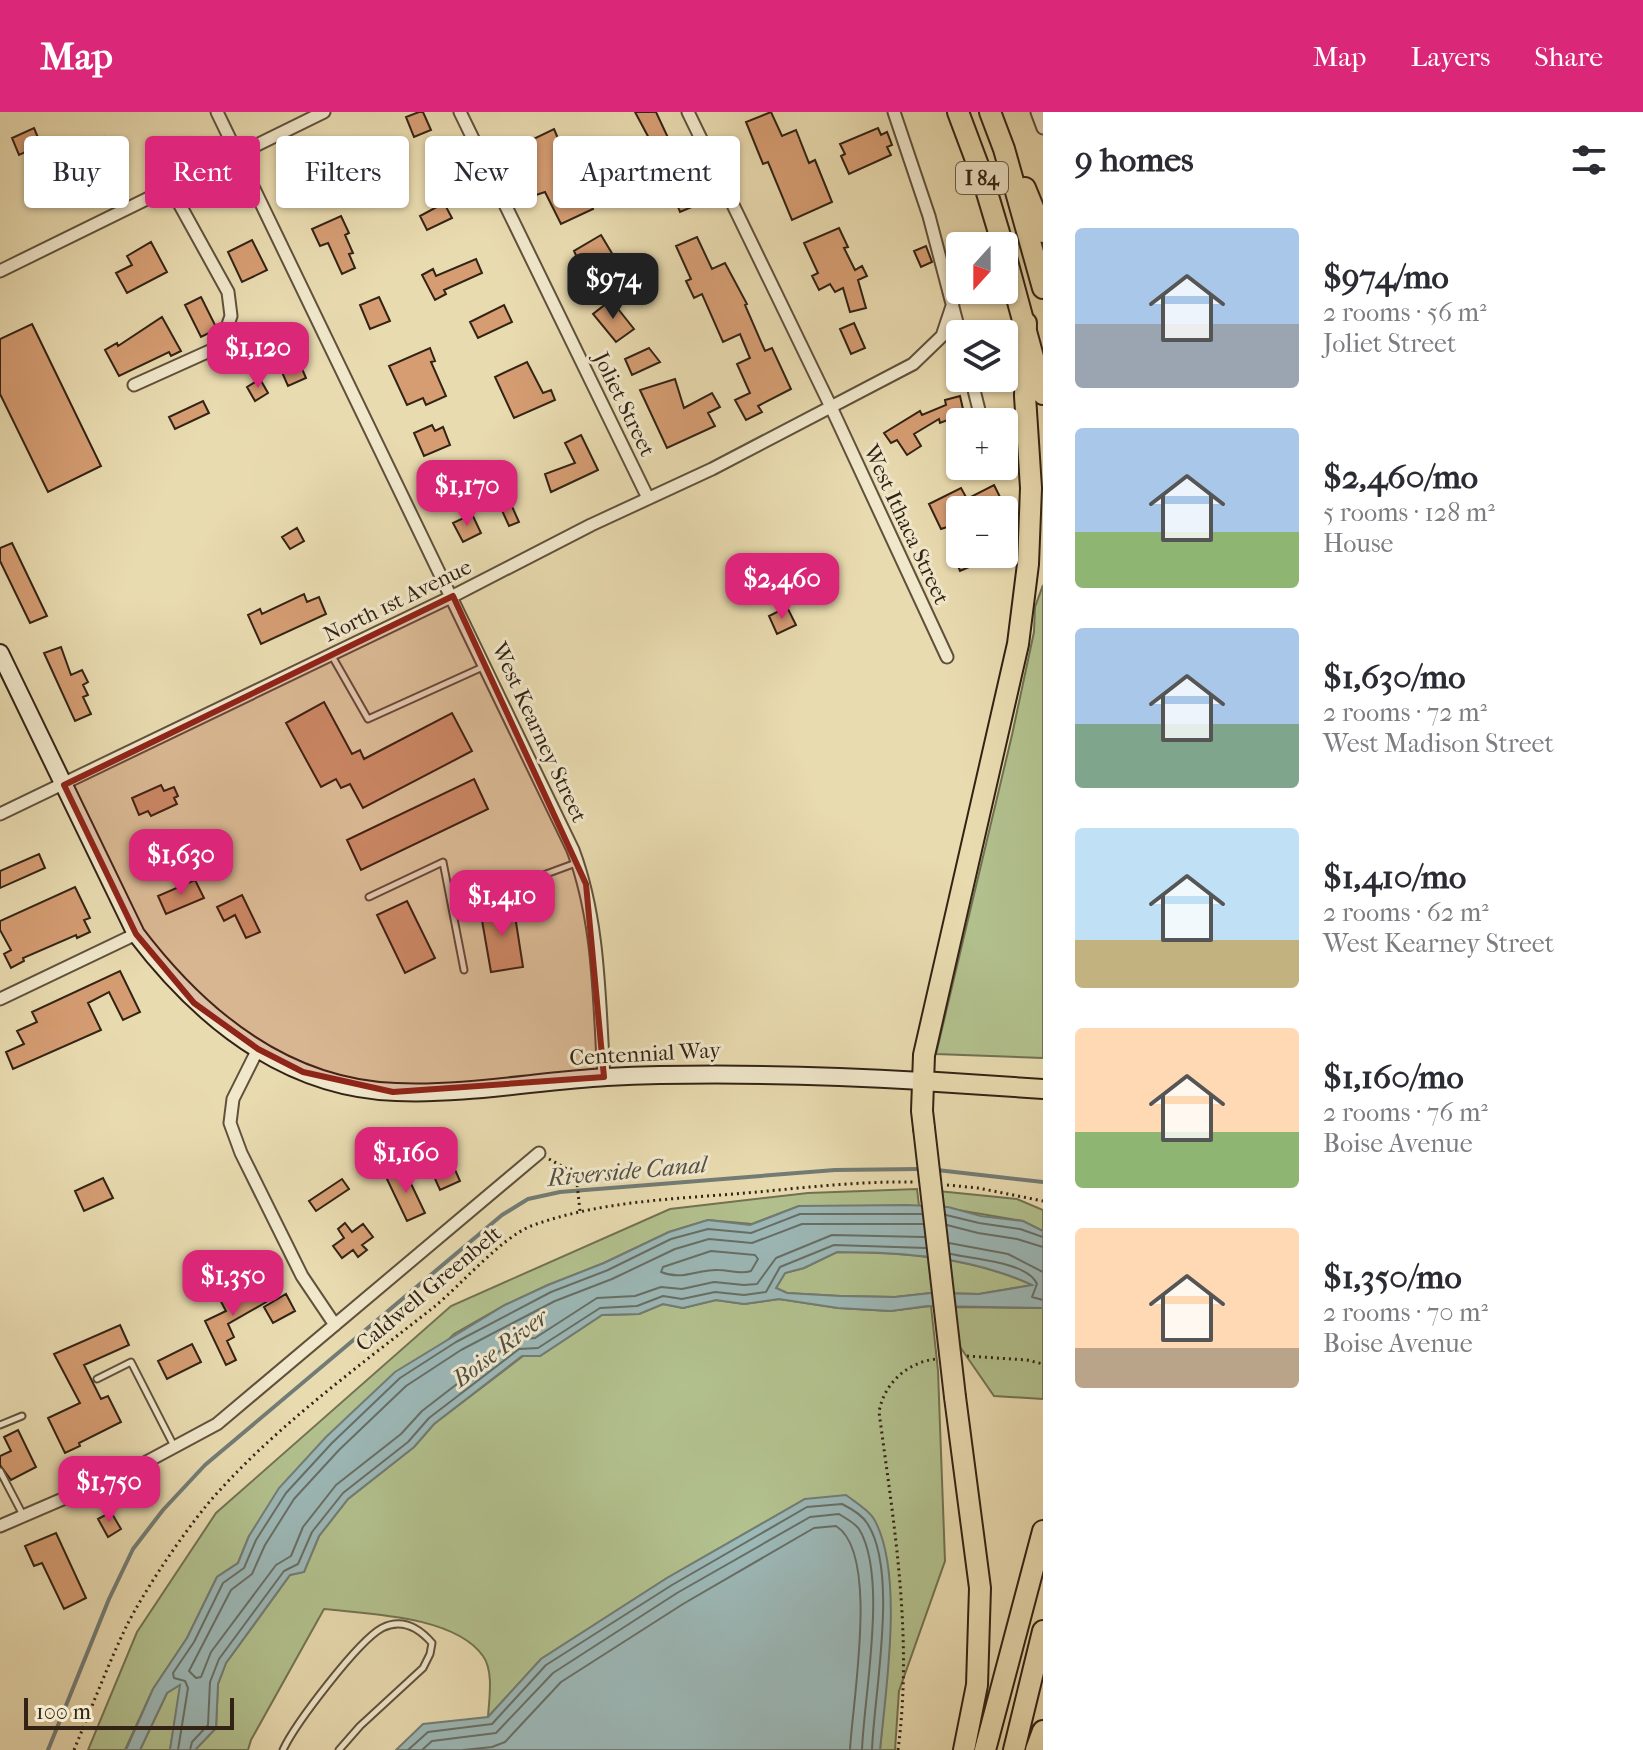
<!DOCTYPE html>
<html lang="en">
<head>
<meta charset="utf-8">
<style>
  body { margin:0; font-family:"IM FELL French Canon",serif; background:#f2f2f3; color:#2b2b33; height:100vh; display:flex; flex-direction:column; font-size:30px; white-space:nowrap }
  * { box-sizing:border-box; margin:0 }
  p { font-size:26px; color:#7c7c81 }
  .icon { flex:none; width:44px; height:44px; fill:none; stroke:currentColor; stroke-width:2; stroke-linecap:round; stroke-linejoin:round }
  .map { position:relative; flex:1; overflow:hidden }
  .sheet { display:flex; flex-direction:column; background:#fff; width:600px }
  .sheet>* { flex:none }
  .hud { position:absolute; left:24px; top:24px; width:760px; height:72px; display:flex; gap:16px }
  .needle { width:52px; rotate:201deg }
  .controls { position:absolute; left:946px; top:120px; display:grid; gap:16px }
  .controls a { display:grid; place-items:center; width:72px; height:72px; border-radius:8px; background:#fff; box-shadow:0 2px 6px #0004; font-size:40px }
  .scale { position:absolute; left:24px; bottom:20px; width:210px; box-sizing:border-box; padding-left:8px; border:4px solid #322315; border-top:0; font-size:22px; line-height:28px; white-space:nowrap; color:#322315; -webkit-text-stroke:6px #f1e8cc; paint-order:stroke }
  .price { position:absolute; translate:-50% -68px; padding:0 18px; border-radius:16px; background:#db2777; color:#fff; font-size:26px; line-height:52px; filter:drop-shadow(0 2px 4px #0008) }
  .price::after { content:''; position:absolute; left:50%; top:48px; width:24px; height:18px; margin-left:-12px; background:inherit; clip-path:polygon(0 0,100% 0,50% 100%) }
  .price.active { background:#222; color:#fff }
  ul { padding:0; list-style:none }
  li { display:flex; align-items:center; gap:24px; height:200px; padding:0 32px }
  li span { display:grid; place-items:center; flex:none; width:224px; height:160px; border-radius:8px; color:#555 }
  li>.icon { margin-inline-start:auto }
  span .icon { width:96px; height:96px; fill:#fffc; stroke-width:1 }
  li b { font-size:34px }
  h2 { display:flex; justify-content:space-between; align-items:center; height:96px; padding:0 32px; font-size:34px }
  .pill { padding:0 28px; border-radius:8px; background:#fff; box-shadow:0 2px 6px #0004; font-size:28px; line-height:72px }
  .pill.active { background:#db2777; color:#fff }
  header { display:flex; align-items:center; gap:48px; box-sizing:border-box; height:112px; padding:0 40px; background:#db2777; color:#fff }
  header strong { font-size:38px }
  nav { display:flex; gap:44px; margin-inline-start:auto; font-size:28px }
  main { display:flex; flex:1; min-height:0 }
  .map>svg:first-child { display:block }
  .green { fill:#b2c18e; stroke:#727252; stroke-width:2 }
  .water { fill:#9cb8b7; stroke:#727c76; stroke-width:2; fill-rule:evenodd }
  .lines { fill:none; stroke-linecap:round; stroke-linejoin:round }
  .shore { stroke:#676e66; stroke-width:2 }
  .stream { stroke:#727c76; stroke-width:4 }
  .building { fill:#d69d73; stroke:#322315; stroke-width:2 }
  .service-casing { stroke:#60513c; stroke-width:9 }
  .minor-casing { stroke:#60513c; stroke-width:15 }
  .secondary-casing { stroke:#322315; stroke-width:20 }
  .primary-casing { stroke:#322315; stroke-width:22 }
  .motorway-casing { stroke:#322315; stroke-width:24 }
  .path { stroke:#322315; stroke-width:3; stroke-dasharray:2 4; stroke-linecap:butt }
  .service { stroke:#f1e8cc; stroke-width:5 }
  .minor { stroke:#f1e8cc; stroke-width:11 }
  .secondary { stroke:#f1e8cc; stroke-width:16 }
  .primary { stroke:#e9dbb0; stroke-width:18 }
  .motorway { stroke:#e9dbb0; stroke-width:20 }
  .motorway-bridge-casing { stroke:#322315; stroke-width:24; stroke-linecap:butt }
  .motorway-bridge { stroke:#e9dbb0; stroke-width:20 }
  .marked { fill:#8f2418; fill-opacity:0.2; stroke:#8f2418; stroke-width:6; stroke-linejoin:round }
  .labels { text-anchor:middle; stroke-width:6; stroke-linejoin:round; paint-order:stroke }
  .shield { fill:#f1e8cc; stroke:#6b5e4c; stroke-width:2 }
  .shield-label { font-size:20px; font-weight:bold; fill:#322315 }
  .street-label { font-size:22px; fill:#322315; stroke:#f1e8cc }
  .water-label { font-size:24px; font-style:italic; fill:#525046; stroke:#f1e8cc }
</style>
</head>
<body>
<header>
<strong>Map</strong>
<nav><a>Map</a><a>Layers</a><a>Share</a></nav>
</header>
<main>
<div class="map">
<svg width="1043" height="1638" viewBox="0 0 1043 1638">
  <rect width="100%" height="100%" fill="#e9dbb0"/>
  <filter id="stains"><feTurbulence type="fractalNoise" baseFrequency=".0025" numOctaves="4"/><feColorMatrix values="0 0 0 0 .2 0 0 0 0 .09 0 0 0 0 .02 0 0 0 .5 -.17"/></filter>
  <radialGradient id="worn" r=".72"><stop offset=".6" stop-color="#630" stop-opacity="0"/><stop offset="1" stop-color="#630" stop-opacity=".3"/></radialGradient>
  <path class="green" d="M1043,473V946L936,942L1012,623L1034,520L1035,495Z
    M917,1077L919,1094H799L752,1112L708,1108L669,1120L604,1151L548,1173L505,1193L454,1222L249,1424L238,1451L217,1465L187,1526L153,1577L125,1638H88L137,1520L216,1401L451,1194L670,1097L808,1081Z
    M938,1079L1017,1087L1043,1098V1119L1023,1109L940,1095Z
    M837,1140C903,1140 972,1146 1033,1173L979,1182L931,1181L895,1185L840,1184L787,1181L776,1176L785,1161L804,1156Z
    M779,1187L838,1196L890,1199L931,1194L938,1259L945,1449L899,1579L895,1638H880L890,1526L805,1387L667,1466L541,1547L488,1605C489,1588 494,1559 483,1544C455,1504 369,1502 324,1497L251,1628L248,1638H195L216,1616L218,1572L226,1551L290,1463L304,1460L319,1424L348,1387L414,1335L434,1312L523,1244H540L602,1203L639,1202L663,1192L683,1196L716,1188L744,1192Z
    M953,1195L1043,1196V1287L994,1284L958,1232Z
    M181,1572L170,1638H140L167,1581Z"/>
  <path class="water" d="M907,1093L948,1095L981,1104L1023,1109L1043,1119V1196L927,1194L891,1199L838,1196L779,1187L744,1192L716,1188L683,1196L663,1192L639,1202L602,1203L540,1244H522L434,1312L414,1335L348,1387L319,1424L304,1460L290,1463L226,1551L218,1572L216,1616L195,1638H170L180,1573L167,1581L140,1638H126L153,1577L187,1526L217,1465L238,1451L249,1424L279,1376L326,1325L395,1260L505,1193L548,1173L604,1151L669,1120L708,1108L750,1113L799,1094ZM837,1140C903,1140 972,1145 1032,1173L979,1182L931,1181L895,1185L840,1184L787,1181L776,1176L785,1161L804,1156Z
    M846,1383C855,1390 869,1398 874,1407C904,1460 886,1577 880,1638H396L423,1612L488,1605L541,1547L667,1466L805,1387Z"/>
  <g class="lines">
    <path class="shore" d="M946,1103L979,1111L1020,1117L1043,1125
      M923,1112H802L752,1131L709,1127L675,1137L612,1167L555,1189L461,1238L406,1274L339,1338L294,1387L265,1433L252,1462L231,1478L189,1559L196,1566L201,1565L211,1540L276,1453L291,1444L303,1415L336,1373L401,1322L422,1299L514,1228L535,1226L597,1186L635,1184L661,1175L682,1177L714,1170L744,1173L757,1172L776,1146L832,1123L924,1125
      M947,1113L978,1121L1017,1127L1043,1135
      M949,1131L1008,1142L1043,1160
      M711,1139L755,1143L758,1147L751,1159C740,1163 730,1158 718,1158C698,1157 682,1169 661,1160L663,1155Z
      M951,1142C972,1147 1028,1150 1037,1172L1032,1185L1043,1188
      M178,1638L188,1576L185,1569L174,1566L173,1561L194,1530L223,1471L244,1456L256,1428L286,1381L332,1331L400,1266L456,1230L551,1180L608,1158L671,1127L708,1117L751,1121L800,1102H922
      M190,1638L192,1630L208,1613L210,1570L219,1547L284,1459L298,1452L312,1420L343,1381L408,1330L429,1306L519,1237L538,1236L600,1196L637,1194L663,1184L682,1187L715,1180L744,1183L766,1180L780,1155L834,1133L926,1136
      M408,1638L428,1620L492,1612L546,1553L672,1473L807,1395L842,1392C850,1396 862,1403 867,1411C899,1459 874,1581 872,1638
      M422,1638L432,1629L496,1621L553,1561L677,1481L810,1405L839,1402C845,1406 855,1411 859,1417C888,1464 864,1583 862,1638
      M463,1638L492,1635L505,1630L561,1570L683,1492L814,1416L836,1414C880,1441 852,1591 850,1638"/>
    <path class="stream" d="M937,1058L1043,1070
      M48,1638L109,1487L133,1437L163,1398L205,1353L502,1103L528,1087L560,1080L835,1058L920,1057"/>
  </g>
  <path class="building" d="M419,0H423L431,18L414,25L406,5Z
    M635,0H656L699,92L680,100L659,45Z
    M771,0L782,24L796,18L809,51L815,48L832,90L792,108L768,50L763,52L746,10Z
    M34,16L41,33L19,43L12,26Z
    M878,16L881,23L887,20L892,33L887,35L891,43L849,62L841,44L845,42L840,32Z
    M554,17L579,76L582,75L593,97L561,112L545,80L536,83L528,63L531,62L517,35Z
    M104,25L112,40L94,48L87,34Z
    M342,29L352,50L320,64L325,75L307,83L292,51L302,46L308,59L332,48L326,35Z
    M623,31L647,70L630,80L621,65L618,66L605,40Z
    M97,50L107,72L91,79L81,57Z
    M444,91L452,106L427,118L420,104Z
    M341,104L349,121L345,123L353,141L349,142L355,156L342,162L328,131L320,134L312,117Z
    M839,116L848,135L844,136L855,158L862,154L867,164L858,168L866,196L850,200L843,176L835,180L830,172L819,178L812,164L818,161L804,131Z
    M601,123L616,148L620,147L625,158L590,174L574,139Z
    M697,125L712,157L725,151L747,192L745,193L765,239L772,236L791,277L758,294L762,300L746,308L735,288L750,281L737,252L750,246L740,222L723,230L702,182L694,186L686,169L691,167L676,134Z
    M252,128L267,158L242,170L228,140Z
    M151,130L167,160L127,181L116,161L132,153L127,144Z
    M926,134L932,150L921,155L914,139Z
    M476,147L482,161L444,178L446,182L435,188L422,163L433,157L436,164Z
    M649,160L656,175L641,182L635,169Z
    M201,185L217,217L201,225L185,193Z
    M379,185L390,209L370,217L360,193Z
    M611,188L634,217L616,230L593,202Z
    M504,193L512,210L478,226L470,210Z
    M162,205L181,239L171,244L169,240L119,264L105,238L117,231L118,234Z
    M854,211L865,236L851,242L840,217Z
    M32,212L101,354L48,380L0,282V227Z
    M260,229L270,246L252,256L242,238Z
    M430,236L435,249L431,250L446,284L426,293L423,286L407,293L389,254Z
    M649,236L660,250L632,263L625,247Z
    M296,243L306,266L288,274L278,251Z
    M527,250L543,281L551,278L555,288L514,306L495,265Z
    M260,267L268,281L255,289L247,275Z
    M675,267L684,296L712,281L720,295L708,301L715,314L667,336L640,278Z
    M960,284L966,310H951L950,307L940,311L939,307L914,322L921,334L907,343L897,328L891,331L884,321L920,299L922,303L946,293L945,288Z
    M203,289L209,301L175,317L169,305Z
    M432,313L435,319L443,315L450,333L424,344L414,321Z
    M581,323L598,358L551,380L545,362L575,351L565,331Z
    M459,351L466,364L449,372L443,359Z
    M496,359L519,410L509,414L486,363Z
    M994,373L1001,387L980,398H960V442H978L981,450L960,459L953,442H957L947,415L941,417L929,392L961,376L967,387Z
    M472,402L481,421L463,430L453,411Z
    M297,416L304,429L290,437L282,425Z
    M12,431L47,504L30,511L0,449V436Z
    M304,482L307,490L319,485L326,502L261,532L248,503L260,497L262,502Z
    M787,495L796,513L777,522L769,504Z
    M61,535L71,563L82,558L88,570L83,573L88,583L83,585L91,602L75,609L44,541Z
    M324,590L352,642L360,638L364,647L452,601L472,639L363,696L350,672L341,676L336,667L321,675L286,611Z
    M474,667L488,697L361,758L347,728Z
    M161,673L164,679L174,675L178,684L174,686L177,692L151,704L148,699L139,703L132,686Z
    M173,721L181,739L148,754L140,736Z
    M39,742L45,756L0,776V759Z
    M195,768L204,786L166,802L158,784Z
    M75,775L90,806L84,808L90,820L77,826L76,823L23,846L24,849L11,856L4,842L11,838L0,818V809Z
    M242,783L260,820L246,826L235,803L224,809L217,795Z
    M407,789L435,846L405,861L377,803Z
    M513,791L523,855L491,860L480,797Z
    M120,859L140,900L123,908L109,880L88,891L101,918L13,957L6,940L24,932L17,919L37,910L32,900Z
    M452,1051L460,1069L440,1078L432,1060Z
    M404,1057L425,1101L407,1109L386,1065Z
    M103,1066L113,1086L84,1099L75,1079Z
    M342,1067L349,1077L316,1099L309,1089Z
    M345,1111L352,1120L363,1112L373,1125L362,1133L367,1138L358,1145L353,1138L342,1146L333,1134L344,1126L338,1117Z
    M258,1172L268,1189L228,1212L234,1225L227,1229L236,1248L226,1253L205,1209L226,1199L219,1186L231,1179L235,1185Z
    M286,1182L295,1199L273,1211L264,1195Z
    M120,1213L129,1233L84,1253L101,1287L108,1284L121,1310L79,1331L80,1334L65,1341L48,1306L80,1291L54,1242Z
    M192,1232L201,1250L167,1267L158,1249Z
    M18,1318L36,1355L11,1368L0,1353V1344L11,1339L4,1325Z
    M111,1400L121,1417L108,1425L98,1407Z
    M56,1421L86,1486L64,1497L42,1451L34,1454L25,1434Z"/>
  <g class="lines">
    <defs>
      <path id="service" d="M332,544L368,607L485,554
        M369,785L443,750L464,858
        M450,786L519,772L576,751
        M97,1267L131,1250L175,1336
        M0,1313L22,1304
        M0,1359L23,1403
        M283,1638C295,1612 358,1529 382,1516C402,1506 419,1516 432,1531L430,1542L423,1556L360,1614L339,1638"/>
      <path id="minor" d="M217,0L573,738C600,810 599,889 604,965
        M460,0L648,386
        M688,0L831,295L947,545
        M894,0L929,104L960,222
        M1037,0L1043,16
        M0,159L324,0
        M971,266L982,310
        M134,273L214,237L225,221L231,204L228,180L170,75
        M993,354L994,357
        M0,702L453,484L591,413L712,357L913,252L942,224L953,191
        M0,887L136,822
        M258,937L233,987L230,1011L241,1041L302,1164L335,1213
        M0,1414L137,1355L217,1312L539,1041"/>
      <path id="secondary" d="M0,541L136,822C200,906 285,976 396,980C466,983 537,969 607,965C713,960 817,963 922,969"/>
      <path id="primary" d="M922,969L1043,977"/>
      <path id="motorway" d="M958,0L982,64L1003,134
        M990,0L1004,37L1043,176
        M1025,76L1043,120
        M1004,138L1043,282
        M924,1016L922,999L924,943L1018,532L1028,452L1031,376L1025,284L1026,211
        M955,1285L980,1476L977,1573L964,1638
        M985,1638L1043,1419
        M1014,1638L1043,1519
        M1036,1638L1043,1619"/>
    </defs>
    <use href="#service" class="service-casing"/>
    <use href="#minor" class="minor-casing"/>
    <use href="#secondary" class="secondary-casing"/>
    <use href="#primary" class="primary-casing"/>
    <use href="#motorway" class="motorway-casing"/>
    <path class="path" d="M549,1047L576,1062L580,1099
      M947,1073L978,1076L1043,1089
      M967,1244L1027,1248L1043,1252
      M74,1638C91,1597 107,1555 126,1515C144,1479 180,1426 206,1394C268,1320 358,1255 434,1195C461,1173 501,1126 531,1114C599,1089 674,1087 746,1081C802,1076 859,1069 915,1070
      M898,1638C913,1524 894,1413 879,1300C884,1271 908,1250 936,1247"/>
    <use href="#service" class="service"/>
    <use href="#minor" class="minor"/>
    <use href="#secondary" class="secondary"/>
    <use href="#primary" class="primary"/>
    <use href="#motorway" class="motorway"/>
    <defs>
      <path id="motorway-bridge" d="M924,1016L955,1285"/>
    </defs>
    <use href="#motorway-bridge" class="motorway-bridge-casing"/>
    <use href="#motorway-bridge" class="motorway-bridge"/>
  </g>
  <path class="marked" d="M453,484L586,772L604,965L393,980L303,960L258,937L194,891L136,822L64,673Z"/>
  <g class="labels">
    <rect class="shield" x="956" y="50" width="52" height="32" rx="6"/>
    <g class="shield-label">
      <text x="982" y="73">I 84</text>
    </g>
    <g class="street-label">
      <text transform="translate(625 292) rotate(64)" y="8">Joliet Street</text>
      <text transform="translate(907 412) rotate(65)" y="8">West Ithaca Street</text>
      <text transform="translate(397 488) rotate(-26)" y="8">North 1st Avenue</text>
      <text transform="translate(540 620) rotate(65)" y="8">West Kearney Street</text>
      <text transform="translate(645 941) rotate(-3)" y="8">Centennial Way</text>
      <text transform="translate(428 1176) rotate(-40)" y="8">Caldwell Greenbelt</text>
    </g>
    <g class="water-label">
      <text transform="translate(627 1059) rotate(-5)" y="8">Riverside Canal</text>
      <text transform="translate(500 1236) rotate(-37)" y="8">Boise River</text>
    </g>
  </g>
  <rect width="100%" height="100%" filter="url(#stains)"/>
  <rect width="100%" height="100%" fill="url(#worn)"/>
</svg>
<div class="controls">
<a><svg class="needle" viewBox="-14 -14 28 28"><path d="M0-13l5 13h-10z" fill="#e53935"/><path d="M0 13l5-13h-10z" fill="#7c7c81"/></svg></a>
<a><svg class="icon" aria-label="layers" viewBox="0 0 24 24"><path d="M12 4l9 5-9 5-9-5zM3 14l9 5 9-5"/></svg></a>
<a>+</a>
<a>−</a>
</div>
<div class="scale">100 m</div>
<b class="price active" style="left:613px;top:209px">$974</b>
<b class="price" style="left:258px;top:278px">$1,120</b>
<b class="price" style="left:467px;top:416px">$1,170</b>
<b class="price" style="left:782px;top:509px">$2,460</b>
<b class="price" style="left:181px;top:785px">$1,630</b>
<b class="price" style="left:502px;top:826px">$1,410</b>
<b class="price" style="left:406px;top:1083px">$1,160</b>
<b class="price" style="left:233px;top:1206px">$1,350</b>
<b class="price" style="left:109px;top:1412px">$1,750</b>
<div class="hud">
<a class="pill">Buy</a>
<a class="pill active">Rent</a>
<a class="pill">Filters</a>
<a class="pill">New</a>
<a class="pill">Apartment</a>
</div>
</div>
<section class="sheet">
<h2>9 homes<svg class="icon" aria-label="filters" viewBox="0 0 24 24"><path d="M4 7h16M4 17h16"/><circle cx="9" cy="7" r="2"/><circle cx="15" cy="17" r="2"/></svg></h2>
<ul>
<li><span style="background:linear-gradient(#a9c7e8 60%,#9aa5b1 0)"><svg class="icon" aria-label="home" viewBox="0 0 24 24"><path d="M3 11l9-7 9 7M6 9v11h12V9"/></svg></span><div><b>$974/mo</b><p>2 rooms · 56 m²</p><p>Joliet Street</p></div></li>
<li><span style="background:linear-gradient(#a9c7e8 65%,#8fb573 0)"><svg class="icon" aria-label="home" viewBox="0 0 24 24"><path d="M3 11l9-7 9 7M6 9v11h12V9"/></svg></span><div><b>$2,460/mo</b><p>5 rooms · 128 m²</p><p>House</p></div></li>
<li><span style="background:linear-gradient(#a9c7e8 60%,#7fa58c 0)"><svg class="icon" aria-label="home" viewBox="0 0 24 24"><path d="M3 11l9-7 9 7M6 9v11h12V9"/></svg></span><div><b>$1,630/mo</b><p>2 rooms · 72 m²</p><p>West Madison Street</p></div></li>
<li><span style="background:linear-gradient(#bfe0f5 70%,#c2b280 0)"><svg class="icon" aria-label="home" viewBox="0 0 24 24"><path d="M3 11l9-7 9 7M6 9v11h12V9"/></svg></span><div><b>$1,410/mo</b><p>2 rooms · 62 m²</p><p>West Kearney Street</p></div></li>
<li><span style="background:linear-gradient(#ffd9b3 65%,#8fb573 0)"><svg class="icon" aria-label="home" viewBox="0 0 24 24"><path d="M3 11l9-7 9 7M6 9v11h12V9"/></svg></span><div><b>$1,160/mo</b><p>2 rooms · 76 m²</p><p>Boise Avenue</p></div></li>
<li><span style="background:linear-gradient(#ffd9b3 75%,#b9a48a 0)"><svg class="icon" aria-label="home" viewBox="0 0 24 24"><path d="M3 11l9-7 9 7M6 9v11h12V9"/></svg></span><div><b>$1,350/mo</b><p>2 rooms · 70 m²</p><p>Boise Avenue</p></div></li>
</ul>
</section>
</main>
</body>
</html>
